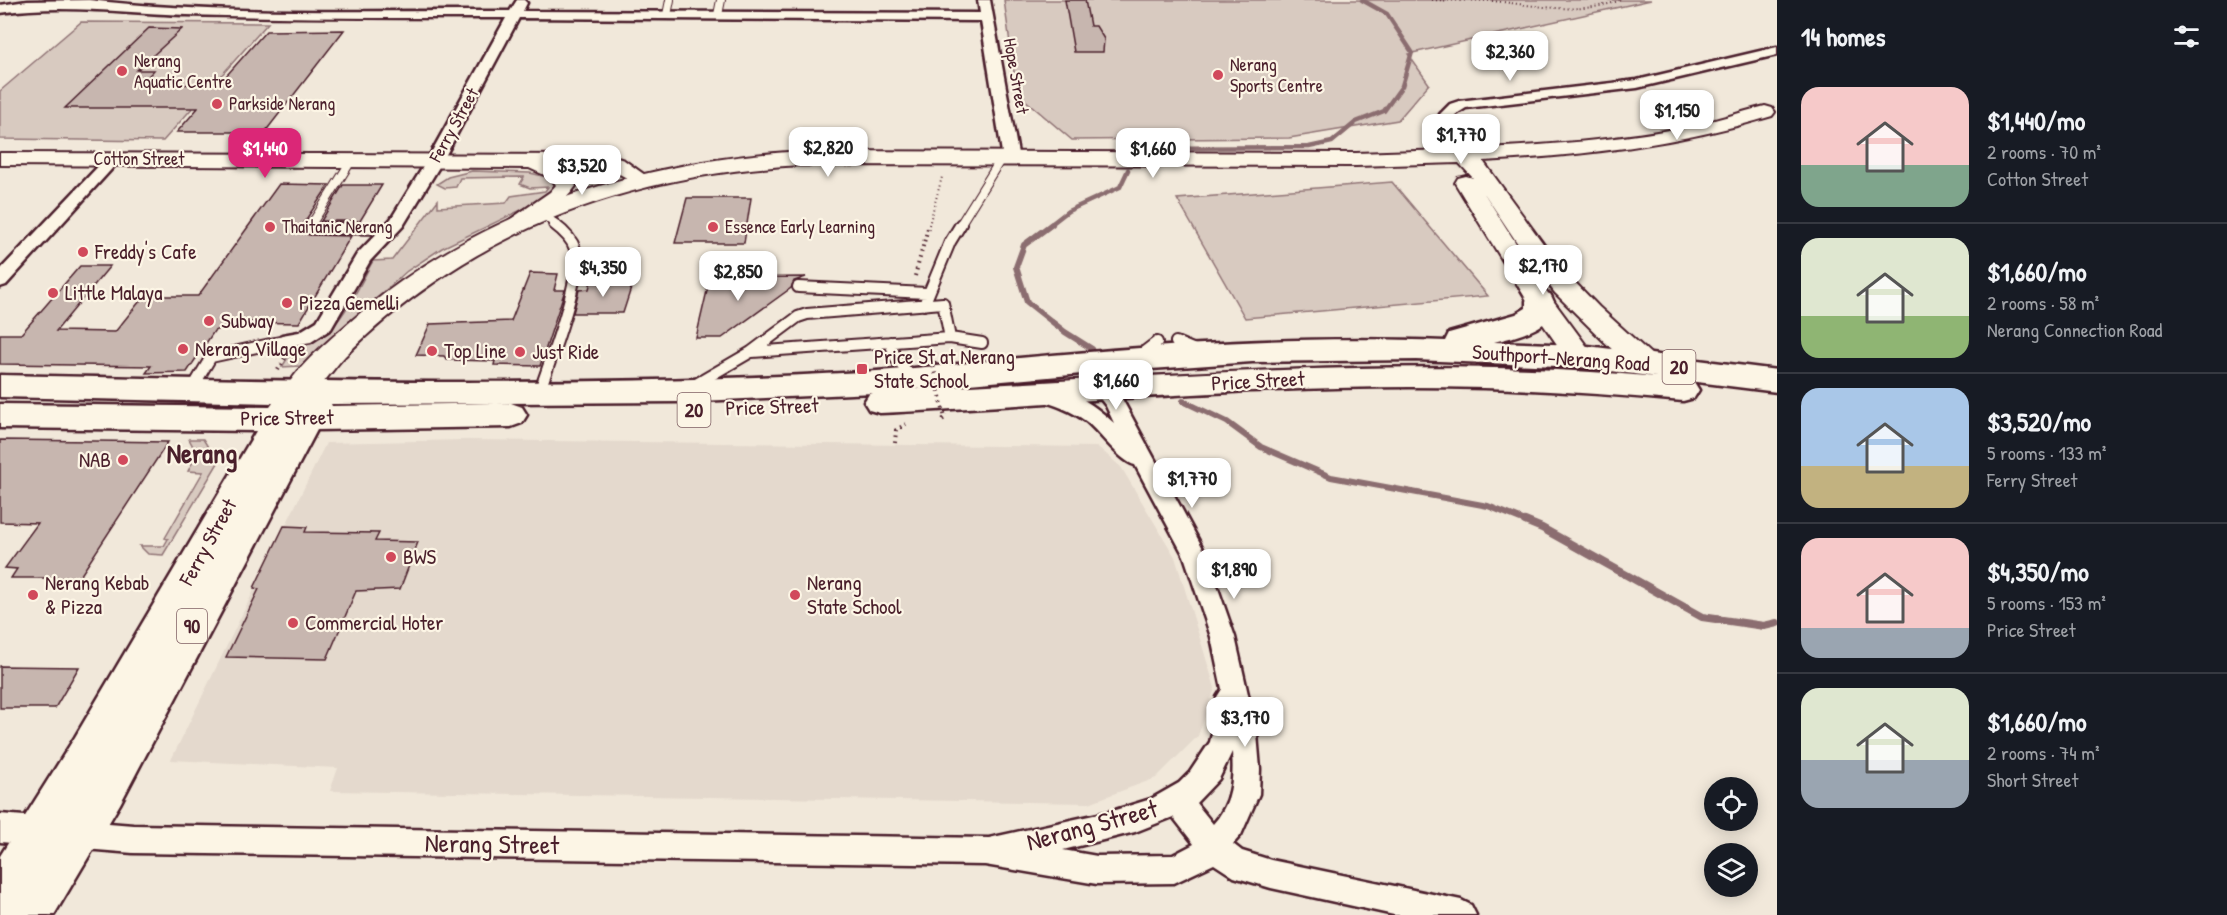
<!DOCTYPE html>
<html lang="en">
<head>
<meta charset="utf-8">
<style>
  body { margin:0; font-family:"Patrick Hand",sans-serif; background:#20242c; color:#f1f3f6; height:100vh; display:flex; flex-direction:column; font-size:22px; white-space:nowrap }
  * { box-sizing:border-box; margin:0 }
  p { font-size:20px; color:#9ea1a6 }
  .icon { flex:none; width:33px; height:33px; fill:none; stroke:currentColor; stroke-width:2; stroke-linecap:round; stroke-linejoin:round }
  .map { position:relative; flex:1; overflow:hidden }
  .side { display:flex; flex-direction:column; background:#171b24; width:450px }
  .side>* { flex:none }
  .buttons { position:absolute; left:1704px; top:777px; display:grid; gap:12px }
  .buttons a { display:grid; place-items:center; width:54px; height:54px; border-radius:50%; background:#171b24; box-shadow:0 3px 15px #0003; font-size:30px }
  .price { position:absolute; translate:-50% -51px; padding:0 14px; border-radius:12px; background:#fff; color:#222; font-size:20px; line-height:39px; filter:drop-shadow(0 2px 3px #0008) }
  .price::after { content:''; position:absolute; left:50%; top:36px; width:18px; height:14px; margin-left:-9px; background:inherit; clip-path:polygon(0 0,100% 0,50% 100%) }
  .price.on { background:#db2777; color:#fff }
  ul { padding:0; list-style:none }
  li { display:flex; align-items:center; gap:18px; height:150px; padding:0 24px }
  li+li { border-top:2px solid #363941 }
  li span { display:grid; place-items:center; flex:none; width:168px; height:120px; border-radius:18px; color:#555 }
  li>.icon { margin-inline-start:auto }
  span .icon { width:72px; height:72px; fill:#fffc; stroke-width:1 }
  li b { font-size:26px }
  h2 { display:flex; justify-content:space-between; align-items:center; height:72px; padding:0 24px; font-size:26px }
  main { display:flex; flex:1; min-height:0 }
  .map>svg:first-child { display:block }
  .built { fill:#e4d9cd }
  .green { fill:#d8cac0; stroke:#917476; stroke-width:1.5 }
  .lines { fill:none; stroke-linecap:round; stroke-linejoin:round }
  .stream-far2 { stroke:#8b6d6f; stroke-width:4.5 }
  .stream-far1 { stroke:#8b6d6f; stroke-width:6 }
  .stream { stroke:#8b6d6f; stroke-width:8 }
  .building { fill:#c7b6af; stroke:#4a1f2b; stroke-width:1.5 }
  .service-far1-casing { stroke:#4a1f2b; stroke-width:10 }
  .service-casing { stroke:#4a1f2b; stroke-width:14 }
  .minor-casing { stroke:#4a1f2b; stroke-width:5 }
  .tertiary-casing { stroke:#4a1f2b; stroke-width:4 }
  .secondary-casing { stroke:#4a1f2b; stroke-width:4 }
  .primary-casing { stroke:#4a1f2b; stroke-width:5 }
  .path-far1 { stroke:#4a1f2b; stroke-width:2; stroke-dasharray:1 3; stroke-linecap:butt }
  .path { stroke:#4a1f2b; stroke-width:4; stroke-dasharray:1.5 4.5; stroke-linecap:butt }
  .service-far1 { stroke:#fcf5e5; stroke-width:8 }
  .service { stroke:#fcf5e5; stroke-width:10 }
  .minor { fill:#fcf5e5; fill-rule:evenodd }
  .tertiary { fill:#fcf5e5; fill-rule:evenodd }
  .secondary { fill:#fcf5e5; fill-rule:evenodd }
  .primary { fill:#fcf5e5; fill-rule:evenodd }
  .path-bridge { stroke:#4a1f2b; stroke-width:4; stroke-dasharray:1.5 4.5; stroke-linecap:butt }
  .poi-dot { fill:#d1495b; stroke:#fcf5e5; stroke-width:2 }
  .labels { text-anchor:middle; stroke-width:4.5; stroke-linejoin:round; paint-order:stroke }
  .far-poi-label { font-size:18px; fill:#4a1f2b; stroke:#fcf5e5; text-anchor:start }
  .far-street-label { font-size:18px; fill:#4a1f2b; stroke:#fcf5e5 }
  .shield { fill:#fcf5e5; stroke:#7f5f63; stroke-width:1.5 }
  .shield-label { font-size:20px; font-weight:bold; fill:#4a1f2b }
  .poi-label { font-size:21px; fill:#4a1f2b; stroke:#fcf5e5; text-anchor:start }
  .street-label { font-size:21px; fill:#4a1f2b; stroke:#fcf5e5 }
  .near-street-label { font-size:26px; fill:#4a1f2b; stroke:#fcf5e5 }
  .district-label { font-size:27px; font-weight:bold; fill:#4a1f2b; stroke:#fcf5e5 }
</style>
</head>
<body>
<main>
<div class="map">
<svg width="1777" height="915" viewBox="0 0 1777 915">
  <rect width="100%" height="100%" fill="#f1e8da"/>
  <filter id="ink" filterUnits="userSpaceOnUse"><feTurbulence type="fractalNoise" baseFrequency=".0167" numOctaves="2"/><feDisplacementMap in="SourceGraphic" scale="12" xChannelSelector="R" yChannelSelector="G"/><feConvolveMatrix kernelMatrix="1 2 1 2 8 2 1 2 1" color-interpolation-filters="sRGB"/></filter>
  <g filter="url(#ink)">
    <path class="built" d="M464,440L1098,447L1121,467L1175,557L1215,688L1198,736L1156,778L1089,803L330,791L338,768L171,760L326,443Z"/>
    <path class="green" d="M1004,0H1651L1408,54L1429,84L1398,120L1289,138L1072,140L1017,93Z
      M81,22L268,23L163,141L0,139V91Z
      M472,171L530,173L551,178L556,187L544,199L442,248L407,271L301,366L282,367L295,346C338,341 354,294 373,261L392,260L438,200V207L506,203L511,196L545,191L548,187L530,188L520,184L524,177L460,178L456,187L445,188L437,184L448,177Z
      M1392,182L1488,296L1245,318L1177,199Z
      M189,439H203L218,463L163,555L148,554L140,546H164L168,539L165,538L203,472L188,471L197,454Z"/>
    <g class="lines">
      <path class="stream-far2" d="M1138,151L1150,148L1309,147L1332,142L1356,122L1384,111L1402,86L1412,52L1387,14L1362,0
        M1050,225L1068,211L1120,187L1128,170"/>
      <path class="stream-far1" d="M1052,224L1024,245L1016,267L1027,302L1065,332L1092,349
        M1183,401L1227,422L1261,447L1331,477L1488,506L1528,522"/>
      <path class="stream" d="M1525,521L1542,528L1702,617L1764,626L1777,623"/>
    </g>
    <path class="building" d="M1065,0H1085L1090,26H1096L1104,39L1103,52H1074Z
      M149,28L182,29L137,70H154L140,85L219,84L266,31L344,30L265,132H177L198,108H65Z
      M279,184L329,185L303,224L302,231L309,235L351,236L299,323L235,322L214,331L187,372L146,373L151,366L0,364V334H21L80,266H110L56,331L115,332L144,296H198Z
      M343,185H382L360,221H321Z
      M687,198H751L744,243H675Z
      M530,273L558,274L554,290H565L540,366L494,365L495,361L447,360L444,356L416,355L430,324L511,321Z
      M806,277L794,281L791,288L722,338H696L710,278Z
      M591,281L633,282L623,313H573L579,290L589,289Z
      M0,440L96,441L168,442L79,578H11L17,569L5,568L38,523L0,522Z
      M284,526L307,527L305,532L379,533L375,541L418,542L400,589L356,591L327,659L226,657L259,589L254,588Z
      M0,666L79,667L55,708H0Z"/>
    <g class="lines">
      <defs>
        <path id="service-far1" d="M667,15L670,0
          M718,15L721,0
          M540,211L556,225
          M311,225L351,161
          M960,225L1001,159"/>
        <path id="service" d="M312,224L309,228L391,229
          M798,287L927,293
          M924,305L950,242L961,224
          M890,342L896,359L913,378
          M1176,342L1195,350
          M752,352L950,338L982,343
          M1140,355L1157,342
          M696,384L751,352L798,317L807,314L943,303L950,338
          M192,389L211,357L289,340
          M539,393C549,363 583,277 575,249C572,239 562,230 554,224"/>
        <path id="minor" d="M89,0C228,16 371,10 510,11L517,0H524L527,3L523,11L980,13L978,0H990L1019,159L1011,164L1003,159L981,21L519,18L442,162L403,226L370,261L331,329L311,342L289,346L282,345L280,340L282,335L299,332L317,321L357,254L391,219L426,162L506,18C400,18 293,18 187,15C124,13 63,4 0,13V5L27,1Z
          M1777,47V55L1637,88L1466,108L1455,115L1460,144L1452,149L1444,144L1440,114L1450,104L1459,101L1637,80Z
          M113,154L121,159L118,162L6,285L0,287V270L108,156Z
          M1104,384L1111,386L1121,397L1206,554L1235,637L1257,734L1260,769L1259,794L1241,835L1233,844L1242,851L1271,860L1461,900L1471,905L1476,915H1394L1271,888L1234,877L1214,864L1174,883L1097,884L985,865L133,853L0,842V814L133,825L989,838L1112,811L1151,799L1179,783L1190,772L1210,742L1217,712V697L1222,689L1211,637L1184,556L1135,465C1121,462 1100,433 1087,422C1071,410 1055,405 1036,399L1033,394L1036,389C1062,381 1096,406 1114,423L1106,406L1094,391L1097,386ZM1232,752C1234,779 1232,803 1213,824L1196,803L1219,779ZM1173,817L1194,844L1173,855L1097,856L1063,850L1135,832Z"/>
        <path id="tertiary" d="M0,153L608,155L624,160L652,180L649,184L642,186L606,167H562L569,173L576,186C562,206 539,218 519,231L512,233L505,231L502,227L505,223L550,192L556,185L551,178L529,168L0,165Z"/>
        <path id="secondary" d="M1765,106L1772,108L1775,112L1772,116C1677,145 1581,156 1483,161L1561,268L1599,307L1653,356L1657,363L1653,370L1643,373L1633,370L1555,293L1522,250L1482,190L1549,295L1594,356L1590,363L1580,366L1570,363L1531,307L1455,183L1458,178L1466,176L1473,178L1459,163L1356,166L801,165C670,172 542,207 433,283C402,304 372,329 345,356C333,369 323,385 309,397C303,402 296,400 288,398L284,391C299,365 327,342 350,322C474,212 637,161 801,151L1356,153L1447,150L1445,147L1448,142C1458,140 1463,142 1470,149C1544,145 1617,141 1690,126C1715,121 1740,112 1765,106Z"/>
        <path id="primary" d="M1540,292L1550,294C1570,325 1514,337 1494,342L1580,345L1777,370V392L1689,381L1694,382L1699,390L1694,398L1683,401C1617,395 1550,390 1484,388C1282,382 1081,403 880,413L869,410L864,402L869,394L873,393L679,402L331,404L332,406L511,403L522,407L527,415L522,423L511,427L317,430L120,804L54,915H0V856L75,737L256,431L0,428V404L270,407L273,403L0,397V375C281,381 562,388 843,373C925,369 1007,358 1089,352C1207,342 1326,336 1445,341L1449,333L1516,314L1526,308V301L1530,294ZM1416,360L1580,367L1657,377C1409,354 1162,377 914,389L1093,373L1252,362Z"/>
      </defs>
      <use href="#service-far1" class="service-far1-casing"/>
      <use href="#service" class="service-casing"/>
      <use href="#minor" class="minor-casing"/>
      <use href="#tertiary" class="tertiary-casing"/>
      <use href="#secondary" class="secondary-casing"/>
      <use href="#primary" class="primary-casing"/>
      <path class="path-far1" d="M1432,0C1452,1 1472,0 1492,1C1536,5 1579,16 1621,0
        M929,225L942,177"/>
      <path class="path" d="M915,276L929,224
        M278,370L286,356
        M895,443L896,430L906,424"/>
      <use href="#service-far1" class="service-far1"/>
      <use href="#service" class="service"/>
      <use href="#minor" class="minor"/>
      <use href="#tertiary" class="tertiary"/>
      <use href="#secondary" class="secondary"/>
      <use href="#primary" class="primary"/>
      <path class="path-bridge" d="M936,362L933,365L945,418L942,420"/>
    </g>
  </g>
  <g class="poi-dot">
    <circle cx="122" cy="71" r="6"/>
    <circle cx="1218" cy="75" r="6"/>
    <circle cx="217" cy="104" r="6"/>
    <circle cx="270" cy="227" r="6"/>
    <circle cx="713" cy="227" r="6"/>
    <circle cx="83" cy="252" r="6"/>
    <circle cx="53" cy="293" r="6"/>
    <circle cx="287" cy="303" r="6"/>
    <circle cx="209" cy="321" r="6"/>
    <circle cx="183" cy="349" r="6"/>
    <circle cx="432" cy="351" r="6"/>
    <circle cx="520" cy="352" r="6"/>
    <rect x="856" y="363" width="12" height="12" rx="3"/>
    <circle cx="123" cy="460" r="6"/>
    <circle cx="391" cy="557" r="6"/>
    <circle cx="33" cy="595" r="6"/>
    <circle cx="795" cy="595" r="6"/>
    <circle cx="293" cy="623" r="6"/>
  </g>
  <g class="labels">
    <g class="far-poi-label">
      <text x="134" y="67">Nerang<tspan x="134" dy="21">Aquatic Centre</tspan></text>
      <text x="1230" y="71">Nerang<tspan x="1230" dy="21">Sports Centre</tspan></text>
      <text x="229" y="110">Parkside Nerang</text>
      <text x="282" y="233">Thaitanic Nerang</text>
      <text x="725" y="233">Essence Early Learning</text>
    </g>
    <g class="far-street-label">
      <text transform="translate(1016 76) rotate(80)" y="6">Hope Street</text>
      <text transform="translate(454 125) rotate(-61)" y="6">Ferry Street</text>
      <text x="139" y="165">Cotton Street</text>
    </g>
    <g class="shield">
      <rect x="1662.5" y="350" width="33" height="34" rx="4.5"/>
      <rect x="677.5" y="393" width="33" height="34" rx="4.5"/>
      <rect x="177" y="609" width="30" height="34" rx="4.5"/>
    </g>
    <g class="shield-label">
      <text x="1679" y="374">20</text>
      <text x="694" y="417">20</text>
      <text x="192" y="633">90</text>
    </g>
    <g class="poi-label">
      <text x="95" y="259">Freddy's Cafe</text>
      <text x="65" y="300">Little Malaya</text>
      <text x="299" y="310">Pizza Gemelli</text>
      <text x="221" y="328">Subway</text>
      <text x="195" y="356">Nerang Village</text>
      <text x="444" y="358">Top Line</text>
      <text x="532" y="359">Just Ride</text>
      <text x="874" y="364">Price St at Nerang<tspan x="874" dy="24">State School</tspan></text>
      <text x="111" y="467" text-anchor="end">NAB</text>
      <text x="403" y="564">BWS</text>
      <text x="45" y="590">Nerang Kebab<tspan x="45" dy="24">&amp; Pizza</tspan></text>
      <text x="807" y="590">Nerang<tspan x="807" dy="24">State School</tspan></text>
      <text x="305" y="630">Commercial Hoter</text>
    </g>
    <g class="street-label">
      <text transform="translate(1561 358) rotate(4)" y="7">Southport-Nerang Road</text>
      <text transform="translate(1258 381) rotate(-3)" y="7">Price Street</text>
      <text transform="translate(772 407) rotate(-2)" y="7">Price Street</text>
      <text transform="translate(287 418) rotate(-1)" y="7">Price Street</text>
      <text transform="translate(208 542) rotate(-61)" y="7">Ferry Street</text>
    </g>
    <g class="near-street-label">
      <text transform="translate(1092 825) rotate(-15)" y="9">Nerang Street</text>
      <text transform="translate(492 844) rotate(1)" y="9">Nerang Street</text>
    </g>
    <g class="district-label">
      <text x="202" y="463">Nerang</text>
    </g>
  </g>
</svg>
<div class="buttons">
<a><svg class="icon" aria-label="locate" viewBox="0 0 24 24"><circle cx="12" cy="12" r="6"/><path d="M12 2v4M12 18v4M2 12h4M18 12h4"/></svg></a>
<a><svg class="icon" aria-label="layers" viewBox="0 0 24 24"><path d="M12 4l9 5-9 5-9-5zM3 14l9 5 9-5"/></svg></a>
</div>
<b class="price" style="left:1510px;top:82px">$2,360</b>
<b class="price" style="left:1677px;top:141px">$1,150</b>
<b class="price" style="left:1461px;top:165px">$1,770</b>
<b class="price" style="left:828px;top:178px">$2,820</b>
<b class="price on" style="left:265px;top:179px">$1,440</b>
<b class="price" style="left:1153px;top:179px">$1,660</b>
<b class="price" style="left:582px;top:196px">$3,520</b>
<b class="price" style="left:1543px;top:296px">$2,170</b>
<b class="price" style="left:603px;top:298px">$4,350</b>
<b class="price" style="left:738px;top:302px">$2,850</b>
<b class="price" style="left:1116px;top:411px">$1,660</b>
<b class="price" style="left:1192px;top:509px">$1,770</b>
<b class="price" style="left:1234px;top:600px">$1,890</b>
<b class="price" style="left:1245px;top:748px">$3,170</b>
</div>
<section class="side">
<h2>14 homes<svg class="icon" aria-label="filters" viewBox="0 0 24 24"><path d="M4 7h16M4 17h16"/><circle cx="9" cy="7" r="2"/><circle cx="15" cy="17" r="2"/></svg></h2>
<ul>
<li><span style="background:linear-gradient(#f6c9c9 65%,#7fa58c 0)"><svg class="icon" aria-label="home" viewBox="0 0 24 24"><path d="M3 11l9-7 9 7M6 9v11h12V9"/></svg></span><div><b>$1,440/mo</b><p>2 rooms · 70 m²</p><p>Cotton Street</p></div></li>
<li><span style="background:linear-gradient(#dfe7d0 65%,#8fb573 0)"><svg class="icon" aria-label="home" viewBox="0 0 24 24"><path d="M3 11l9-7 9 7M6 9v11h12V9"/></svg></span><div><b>$1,660/mo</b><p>2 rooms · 58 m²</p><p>Nerang Connection Road</p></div></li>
<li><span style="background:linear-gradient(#a9c7e8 65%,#c2b280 0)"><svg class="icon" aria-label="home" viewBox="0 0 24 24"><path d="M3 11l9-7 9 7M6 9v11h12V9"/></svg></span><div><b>$3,520/mo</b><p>5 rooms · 133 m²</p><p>Ferry Street</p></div></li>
<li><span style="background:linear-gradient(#f6c9c9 75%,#9aa5b1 0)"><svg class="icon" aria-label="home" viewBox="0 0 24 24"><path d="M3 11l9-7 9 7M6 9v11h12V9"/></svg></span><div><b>$4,350/mo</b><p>5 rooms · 153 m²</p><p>Price Street</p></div></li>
<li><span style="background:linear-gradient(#dfe7d0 60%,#9aa5b1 0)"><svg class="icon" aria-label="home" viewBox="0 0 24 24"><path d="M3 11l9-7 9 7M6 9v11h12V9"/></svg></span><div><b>$1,660/mo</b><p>2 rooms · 74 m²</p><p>Short Street</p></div></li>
</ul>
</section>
</main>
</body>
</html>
